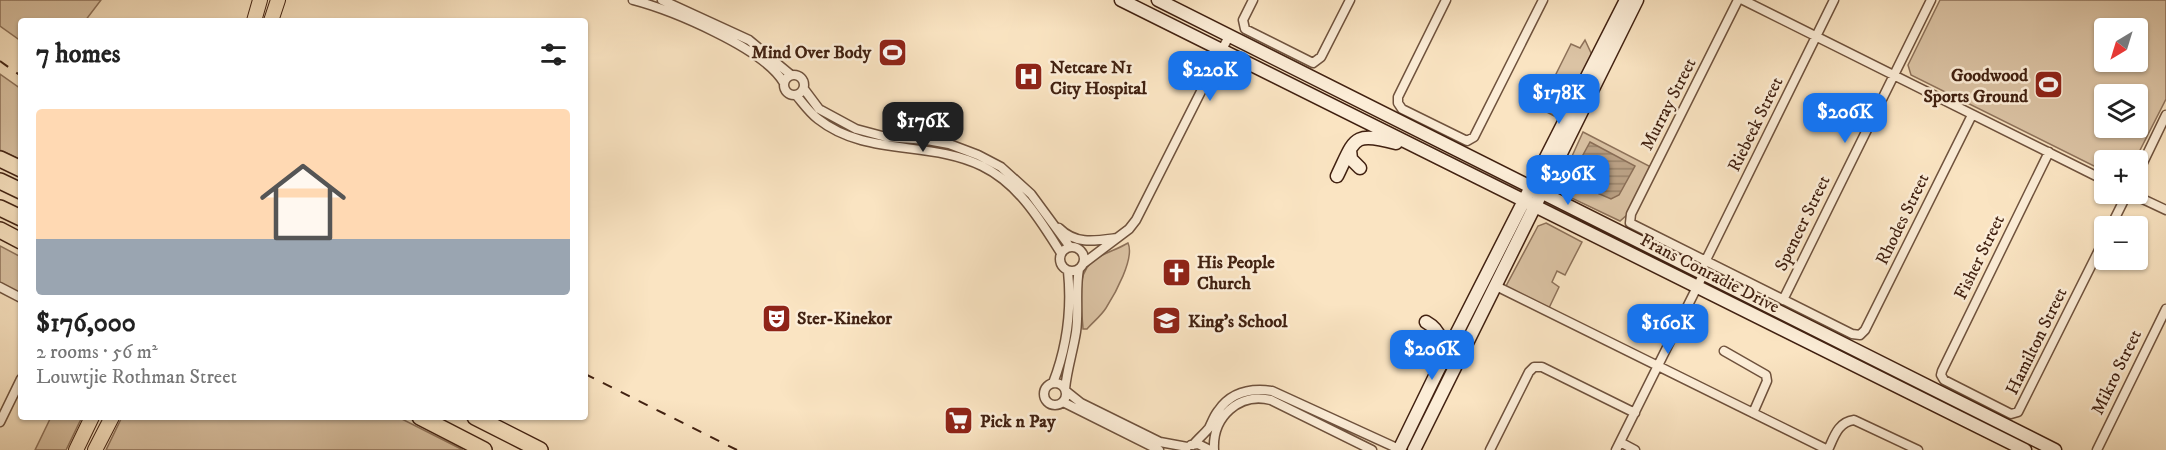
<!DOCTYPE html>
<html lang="en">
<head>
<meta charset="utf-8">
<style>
  body { margin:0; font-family:"IM FELL DW Pica",serif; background:#f2f2f2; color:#222; height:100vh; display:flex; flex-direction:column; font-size:22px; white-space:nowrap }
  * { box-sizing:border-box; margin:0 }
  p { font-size:20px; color:#767676 }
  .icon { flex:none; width:33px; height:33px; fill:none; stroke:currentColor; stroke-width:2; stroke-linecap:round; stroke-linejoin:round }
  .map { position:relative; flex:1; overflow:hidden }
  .panel { position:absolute; left:18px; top:18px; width:570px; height:402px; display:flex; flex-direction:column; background:#fff; border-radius:6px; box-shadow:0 2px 4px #0004 }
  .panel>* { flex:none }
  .needle { width:39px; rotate:218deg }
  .buttons { position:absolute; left:2094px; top:18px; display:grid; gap:12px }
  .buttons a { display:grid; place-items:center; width:54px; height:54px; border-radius:6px; background:#fff; box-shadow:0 2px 4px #0004; font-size:30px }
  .price { position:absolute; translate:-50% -51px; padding:0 14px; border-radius:12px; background:#1a73e8; color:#fff; font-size:20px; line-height:39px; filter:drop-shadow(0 2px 3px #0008) }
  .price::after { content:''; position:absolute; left:50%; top:36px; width:18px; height:14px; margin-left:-9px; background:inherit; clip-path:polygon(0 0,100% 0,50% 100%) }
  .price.selected { background:#222; color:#fff }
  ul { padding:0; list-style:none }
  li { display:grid; align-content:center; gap:12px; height:318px; padding:0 18px }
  li span { display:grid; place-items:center; height:186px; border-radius:6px; color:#555 }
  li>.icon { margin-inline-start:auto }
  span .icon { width:108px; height:108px; fill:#fffc; stroke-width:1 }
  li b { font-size:26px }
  h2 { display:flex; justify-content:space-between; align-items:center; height:72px; padding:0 18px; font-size:26px }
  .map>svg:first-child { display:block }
  .grass { fill:#dbc3a4; stroke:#8e725a; stroke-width:1.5; fill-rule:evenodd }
  .water { fill:url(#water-rules); stroke:#8a6e57; stroke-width:1.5 }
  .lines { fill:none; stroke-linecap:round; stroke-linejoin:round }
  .street-casing { stroke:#6f523d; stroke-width:11 }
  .secondary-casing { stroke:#412111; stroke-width:15 }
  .primary-casing { stroke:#412111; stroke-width:16 }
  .highway-casing { stroke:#412111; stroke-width:18 }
  .street { stroke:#fcedd7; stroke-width:8 }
  .secondary { stroke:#fcedd7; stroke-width:12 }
  .primary { stroke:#fae4c2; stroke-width:14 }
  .highway { stroke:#fae4c2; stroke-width:15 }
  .rail { stroke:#412111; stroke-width:2; stroke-dasharray:10 10; stroke-linecap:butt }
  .labels { text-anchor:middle; stroke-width:5; stroke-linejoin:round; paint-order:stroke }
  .poi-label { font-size:18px; font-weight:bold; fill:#412111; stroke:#fcedd7; text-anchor:start }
  .street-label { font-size:18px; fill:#412111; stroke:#fcedd7 }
</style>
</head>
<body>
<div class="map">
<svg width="2166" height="450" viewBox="0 0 2166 450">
  <defs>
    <pattern id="water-rules" width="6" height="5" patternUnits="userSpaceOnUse" patternTransform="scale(1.5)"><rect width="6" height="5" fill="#bba286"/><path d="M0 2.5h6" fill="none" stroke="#9a846c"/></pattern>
  </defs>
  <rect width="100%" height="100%" fill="#fae4c2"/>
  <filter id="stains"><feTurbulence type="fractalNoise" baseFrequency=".00333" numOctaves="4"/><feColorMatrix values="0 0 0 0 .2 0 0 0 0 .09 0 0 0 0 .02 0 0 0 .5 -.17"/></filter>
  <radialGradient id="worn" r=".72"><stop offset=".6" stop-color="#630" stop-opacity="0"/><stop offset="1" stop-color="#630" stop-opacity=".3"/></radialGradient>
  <path class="grass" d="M0,0H101L85,21H21V41L0,26Z
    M1940,0H2166V99L2135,160H2104V171L1911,75L1908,65ZM2104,28H2138V62H2104ZM2104,94H2138V128H2104Z
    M1585,40L1592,55L1560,115L1558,118L1539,108L1571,44L1580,48Z
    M0,74L21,89V160L0,150Z
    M1583,132L1651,167L1628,214L1620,221L1561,193L1558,187Z
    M1546,223L1582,242L1565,275L1557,271L1552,282L1559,287L1548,310L1505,288L1538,226Z
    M1128,243C1135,258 1115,294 1106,308C1101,316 1093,322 1087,329H1083C1082,305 1073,272 1097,258C1107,252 1118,249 1128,243Z
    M0,246L21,257V295L0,284Z
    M51,417H82L66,450H35Z
    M122,417H398L463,450H106Z"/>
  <path class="water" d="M1590,142L1635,166L1619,195L1611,199L1597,193L1591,179L1582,174L1577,166Z"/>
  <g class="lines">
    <defs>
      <path id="street" d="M633,0C671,10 764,48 784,83
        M662,0L749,40L791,75
        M1253,0L1243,20L1245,29L1313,63L1321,57L1350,0
        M1446,0L1398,97V103L1402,109L1467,141L1474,137L1543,0
        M1738,0L1631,214L1630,223L1852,334L1860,335L1865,330L1972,115
        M1743,0L2104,180
        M784 85a10 10 0 1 1 20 0a10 10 0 1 1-20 0Z
        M804,89L819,109L856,129L886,137L927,140L949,144L978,155L1001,167L1031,194L1070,247
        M796,95C803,103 809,112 818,119C866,157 929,140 982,166C1019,184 1040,220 1061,253
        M2049,152L1942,371L1941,375L1944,380L2011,414L2018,412L2104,240
        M2138,173L2166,115
        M2132,194L2166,210
        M2111,226L2127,194
        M1059,228C1076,245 1095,241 1117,238
        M1060 259a12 12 0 1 1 24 0a12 12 0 1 1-24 0Z
        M1705,262L1834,0
        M1084,263L1129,229L1136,220L1229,36
        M1496,286L1828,450
        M0,287L21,298
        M1783,300L1931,0
        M1724,351L1766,375L1767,381L1753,413
        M1053,383C1067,347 1072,310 1068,271
        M1044 394a11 11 0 1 1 22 0a11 11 0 1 1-22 0Z
        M1065,389C1067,369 1073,351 1076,332C1079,311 1075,290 1079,269
        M1066,391L1081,403L1160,442L1187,447
        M1063,402L1159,450
        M0,422L21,379
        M1620,442L1635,450
        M1191,445L1198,444L1210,450
        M1193,445C1198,439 1204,434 1209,428C1212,422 1214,416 1218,411C1231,392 1251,388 1272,391L1401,450
        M1214,450C1212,417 1239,392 1271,400L1372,450
        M1490,450L1529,372L1534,367H1542L1635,413
        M1616,450L1703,275
        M1828,450C1834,437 1838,422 1854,420L1918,450
        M2097,450L2166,309"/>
      <path id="secondary" d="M1121,0L2025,450
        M1158,0L2055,450
        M1350,150L1351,159L1360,168
        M1337,176C1355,139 1352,131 1396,143
        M1426,322C1442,331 1442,342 1439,359
        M1399,450L1437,372L1626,0
        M1414,450L1637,0"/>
      <path id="primary" d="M254,21L260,0
        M271,21L278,0
        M76,450L92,417
        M95,450L112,417"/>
      <path id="highway" d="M0,159L21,169
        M0,181L21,191
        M0,208L21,218
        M0,230L21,241
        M420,417L484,450
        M475,417L540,450"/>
    </defs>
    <use href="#street" class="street-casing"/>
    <use href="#secondary" class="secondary-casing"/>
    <use href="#primary" class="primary-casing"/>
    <use href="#highway" class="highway-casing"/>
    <use href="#street" class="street"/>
    <use href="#secondary" class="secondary"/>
    <use href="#primary" class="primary"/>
    <use href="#highway" class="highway"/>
    <path class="rail" d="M0,61L21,76
      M585,374L737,450"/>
  </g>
  <defs>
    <symbol id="stadium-square" viewBox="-11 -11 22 22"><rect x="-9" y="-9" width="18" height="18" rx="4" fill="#8f2418" stroke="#fcedd7"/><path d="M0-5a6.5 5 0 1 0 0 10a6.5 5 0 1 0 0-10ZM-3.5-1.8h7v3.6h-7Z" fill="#fff"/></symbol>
    <symbol id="hospital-square" viewBox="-11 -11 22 22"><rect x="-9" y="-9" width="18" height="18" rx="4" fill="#8f2418" stroke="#fcedd7"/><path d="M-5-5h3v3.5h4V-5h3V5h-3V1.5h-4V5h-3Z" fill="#fff"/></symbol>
    <symbol id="church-square" viewBox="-11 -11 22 22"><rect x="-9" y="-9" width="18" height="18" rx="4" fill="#8f2418" stroke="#fcedd7"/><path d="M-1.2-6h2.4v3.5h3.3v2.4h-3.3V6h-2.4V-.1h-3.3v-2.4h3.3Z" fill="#fff"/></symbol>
    <symbol id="theatre-square" viewBox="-11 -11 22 22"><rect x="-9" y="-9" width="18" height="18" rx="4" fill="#8f2418" stroke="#fcedd7"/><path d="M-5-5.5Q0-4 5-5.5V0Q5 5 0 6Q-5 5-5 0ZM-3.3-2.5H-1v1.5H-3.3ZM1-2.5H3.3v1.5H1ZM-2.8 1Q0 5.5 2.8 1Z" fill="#fff"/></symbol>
    <symbol id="school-square" viewBox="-11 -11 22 22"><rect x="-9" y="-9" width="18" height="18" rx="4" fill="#8f2418" stroke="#fcedd7"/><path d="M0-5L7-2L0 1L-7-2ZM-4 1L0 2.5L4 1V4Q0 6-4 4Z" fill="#fff"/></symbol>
    <symbol id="supermarket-square" viewBox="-11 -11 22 22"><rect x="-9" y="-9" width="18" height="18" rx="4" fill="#8f2418" stroke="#fcedd7"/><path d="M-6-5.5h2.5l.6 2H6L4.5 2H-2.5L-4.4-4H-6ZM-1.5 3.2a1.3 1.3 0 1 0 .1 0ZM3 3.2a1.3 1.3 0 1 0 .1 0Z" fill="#fff"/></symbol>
  </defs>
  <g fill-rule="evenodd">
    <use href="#stadium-square" x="876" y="36" width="33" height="33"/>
    <use href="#hospital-square" x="1012" y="60" width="33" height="33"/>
    <use href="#stadium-square" x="2032" y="68" width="33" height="33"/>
    <use href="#church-square" x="1160" y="256" width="33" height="33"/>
    <use href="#theatre-square" x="760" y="302" width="33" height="33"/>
    <use href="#school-square" x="1150" y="304" width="33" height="33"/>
    <use href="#supermarket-square" x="942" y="404" width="33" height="33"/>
  </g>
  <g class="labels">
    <g class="poi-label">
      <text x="871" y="58" text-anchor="end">Mind Over Body</text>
      <text x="1050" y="73">Netcare N1<tspan x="1050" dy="21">City Hospital</tspan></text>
      <text x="2028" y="81" text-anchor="end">Goodwood<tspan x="2028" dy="21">Sports Ground</tspan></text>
      <text x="1197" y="268">His People<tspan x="1197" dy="21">Church</tspan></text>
      <text x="797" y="324">Ster-Kinekor</text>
      <text x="1188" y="327">King's School</text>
      <text x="980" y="427">Pick n Pay</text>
    </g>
    <g class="street-label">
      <text transform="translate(1668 104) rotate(-63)" y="6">Murray Street</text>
      <text transform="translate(1755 124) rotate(-64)" y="6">Riebeek Street</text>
      <text transform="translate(1902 219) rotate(-64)" y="6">Rhodes Street</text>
      <text transform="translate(1802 223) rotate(-64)" y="6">Spencer Street</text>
      <text transform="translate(1979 257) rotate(-64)" y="6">Fisher Street</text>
      <text transform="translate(1710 273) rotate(27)" y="6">Frans Conradie Drive</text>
      <text transform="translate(2036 341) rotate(-64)" y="6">Hamilton Street</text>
      <text transform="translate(2116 372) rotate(-64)" y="6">Mikro Street</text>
    </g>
  </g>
  <rect width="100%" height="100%" filter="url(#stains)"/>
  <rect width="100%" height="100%" fill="url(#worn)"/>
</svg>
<div class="buttons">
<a><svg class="needle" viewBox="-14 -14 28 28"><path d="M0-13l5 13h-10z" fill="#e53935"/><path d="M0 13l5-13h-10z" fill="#767676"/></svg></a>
<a><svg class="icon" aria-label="layers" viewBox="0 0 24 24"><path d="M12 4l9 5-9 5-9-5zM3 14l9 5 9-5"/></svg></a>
<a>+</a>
<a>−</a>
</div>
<b class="price" style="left:1210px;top:102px">$220K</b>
<b class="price" style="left:1559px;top:125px">$178K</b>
<b class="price" style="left:1845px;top:144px">$206K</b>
<b class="price selected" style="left:923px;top:153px">$176K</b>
<b class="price" style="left:1568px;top:206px">$296K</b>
<b class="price" style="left:1668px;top:355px">$160K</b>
<b class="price" style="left:1432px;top:381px">$206K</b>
<section class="panel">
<h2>7 homes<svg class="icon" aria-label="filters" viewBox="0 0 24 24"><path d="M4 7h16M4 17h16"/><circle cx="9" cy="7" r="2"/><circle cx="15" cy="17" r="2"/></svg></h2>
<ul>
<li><span style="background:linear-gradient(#ffd9b3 70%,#9aa5b1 0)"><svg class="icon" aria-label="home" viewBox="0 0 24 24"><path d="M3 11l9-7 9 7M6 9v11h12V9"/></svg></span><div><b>$176,000</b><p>2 rooms · 56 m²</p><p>Louwtjie Rothman Street</p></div></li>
</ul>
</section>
</div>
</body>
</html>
